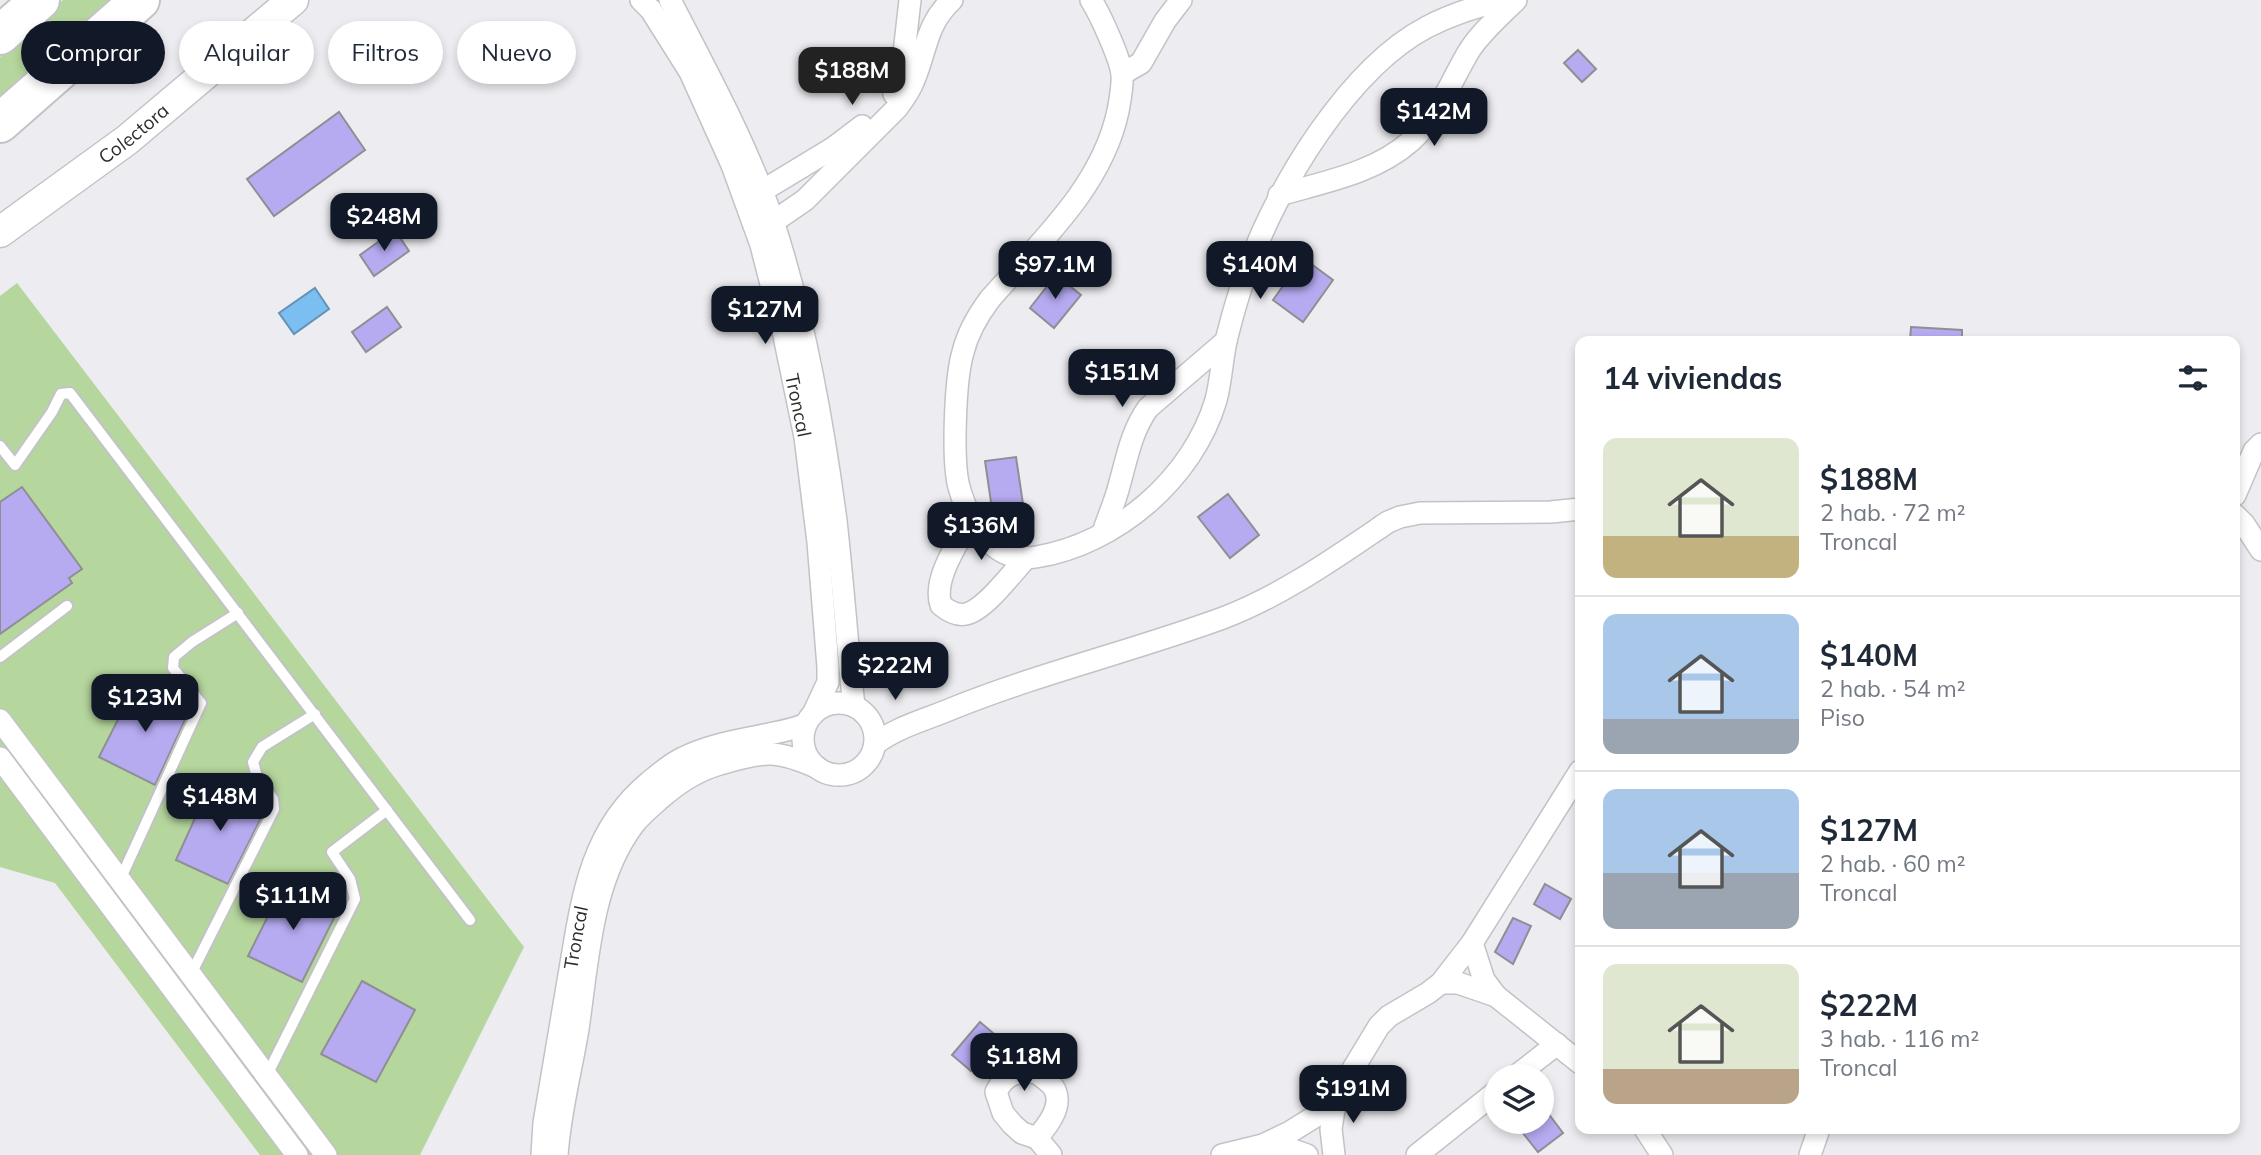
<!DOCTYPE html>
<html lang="es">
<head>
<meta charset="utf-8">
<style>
  body { margin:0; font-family:Mulish,sans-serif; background:#f2f2f3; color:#1f2937; height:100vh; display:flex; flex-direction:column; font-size:26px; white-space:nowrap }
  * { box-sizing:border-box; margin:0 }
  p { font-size:23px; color:#747a83 }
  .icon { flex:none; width:38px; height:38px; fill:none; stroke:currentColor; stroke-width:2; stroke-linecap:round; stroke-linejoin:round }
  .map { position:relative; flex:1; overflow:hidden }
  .panel { position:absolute; left:1575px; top:336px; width:665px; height:798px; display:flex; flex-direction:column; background:#fff; border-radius:14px; box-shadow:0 4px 10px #0003 }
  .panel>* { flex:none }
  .guide { position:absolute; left:21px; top:21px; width:665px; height:63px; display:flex; gap:14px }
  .tools { position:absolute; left:1484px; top:1064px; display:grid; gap:14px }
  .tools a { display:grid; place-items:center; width:70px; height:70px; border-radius:50%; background:#fff; box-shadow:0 4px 10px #0003; font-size:35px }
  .price { position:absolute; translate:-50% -60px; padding:0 16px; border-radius:14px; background:#111827; color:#fff; font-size:23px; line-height:46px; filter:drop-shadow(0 2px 4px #0008) }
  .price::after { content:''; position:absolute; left:50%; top:42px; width:21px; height:16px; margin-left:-10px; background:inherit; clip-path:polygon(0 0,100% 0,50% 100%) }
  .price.active { background:#222; color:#fff }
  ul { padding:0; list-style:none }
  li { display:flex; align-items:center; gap:21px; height:175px; padding:0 28px }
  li+li { border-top:2px solid #e0e1e3 }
  li span { display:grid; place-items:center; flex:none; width:196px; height:140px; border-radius:14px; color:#555 }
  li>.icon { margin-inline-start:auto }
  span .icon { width:84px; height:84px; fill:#fffc; stroke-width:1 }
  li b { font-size:30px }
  h2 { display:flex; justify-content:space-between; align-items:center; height:84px; padding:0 28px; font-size:30px }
  .tag { padding:0 24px; border-radius:32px; background:#fff; box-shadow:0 4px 10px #0003; font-size:24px; line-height:63px }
  .tag.active { background:#111827; color:#fff }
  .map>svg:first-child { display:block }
  .green { fill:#b5d69d }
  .water { fill:#7bbef2; stroke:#6492b7; stroke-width:2 }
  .building { fill:#b6aaf1; stroke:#8f8f93; stroke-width:2 }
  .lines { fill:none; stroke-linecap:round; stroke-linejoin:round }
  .service-casing { stroke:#c3c3c7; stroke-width:14 }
  .minor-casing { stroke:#c3c3c7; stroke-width:24 }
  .secondary-casing { stroke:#c3c3c7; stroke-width:33 }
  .motorway-casing { stroke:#c3c3c7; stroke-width:42 }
  .service { stroke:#fff; stroke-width:10 }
  .minor { stroke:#fff; stroke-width:21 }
  .secondary { stroke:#fff; stroke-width:30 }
  .motorway { stroke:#fff; stroke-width:38 }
  .labels { text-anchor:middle; stroke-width:6; stroke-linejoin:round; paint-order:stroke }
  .street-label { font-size:19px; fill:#2d2d2e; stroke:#faf9fe }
</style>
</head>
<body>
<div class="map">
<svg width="2261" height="1155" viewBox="0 0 2261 1155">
  <rect width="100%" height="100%" fill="#edecf0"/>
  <path class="green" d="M63,0H117L0,103V57Z
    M17,283L524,947L420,1155H260L55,883L0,867V296Z"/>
  <path class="water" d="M315,288L329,309L294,334L279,313Z"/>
  <path class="building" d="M1578,50L1596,69L1582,82L1564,63Z
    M339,112L365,150L274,216L247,179Z
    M395,230L409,251L374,276L360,255Z
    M1303,258L1333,280L1303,322L1273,300Z
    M1056,275L1081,295L1054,328L1030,308Z
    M387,307L401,327L366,352L352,332Z
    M1911,327L1962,330V341H1910Z
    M1016,457L1023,504L992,509L985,461Z
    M22,487L82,569L69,578L72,583L0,634V502Z
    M1228,494L1259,535L1230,558L1198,517Z
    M137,682L190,709L155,785L99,757Z
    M211,783L266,808L228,884L176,860Z
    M285,882L338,910L302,982L248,956Z
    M1545,884L1571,899L1560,919L1534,904Z
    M1513,918L1531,926L1513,964L1495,952Z
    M362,981L415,1010L376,1082L321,1054Z
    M980,1022L999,1038L971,1071L952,1055Z
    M1542,1105L1563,1133L1538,1152L1514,1122H1542Z"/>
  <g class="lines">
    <defs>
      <path id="service" d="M0,446L15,465L52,412L61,394L70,393L470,920
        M0,657L67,606
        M120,880L201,703L173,668L174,657L192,642L238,613
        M191,974L274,809L273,799L257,777L253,762L262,747L315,714
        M267,1075L355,899L350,879L332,852L387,810"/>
      <g id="minor">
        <path id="s1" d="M641,0L651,10L690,72L732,165L761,245L783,331L805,437L818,542L828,667V682L814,712"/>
        <path d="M670,0C707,72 747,144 773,221C804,316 823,422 836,521C843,582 847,644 854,706"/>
        <path d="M1091,0C1100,14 1120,58 1122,74C1123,86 1120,100 1118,111C1102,187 1039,243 990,299C978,315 968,332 963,352C955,379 952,461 959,487C969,523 994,564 1036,557C1117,544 1193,478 1216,400C1221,381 1222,360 1226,341C1232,317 1239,291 1248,268C1277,186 1349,68 1427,27C1452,14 1477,6 1504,0"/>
        <path d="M1122,74L1141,63L1165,21L1181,0"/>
        <path d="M894,94L901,80L910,0"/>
        <path d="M762,191L833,148L862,126"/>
        <path d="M1279,195C1324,182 1375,173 1411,141C1438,117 1451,81 1469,51C1481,32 1500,16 1516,0"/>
        <path d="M773,222L805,200L897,108C904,99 910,91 914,80C927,49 926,24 952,0"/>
        <path d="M2235,495L2254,451L2261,444"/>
        <path d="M2235,515L2244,524L2261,550"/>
        <path d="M971,518C959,542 932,579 941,605C948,611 956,616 966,614C985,610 1012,573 1026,558"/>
        <path d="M1103,533C1108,517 1115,502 1119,486C1127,458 1131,432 1148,408L1226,341"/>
        <circle cx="839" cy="739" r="36"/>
        <path d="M0,720L326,1155"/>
        <path d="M875,744C897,727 925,720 951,709C1040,673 1133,651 1223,618C1283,595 1335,558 1388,522L1400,517L1420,513L1551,512L1580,509"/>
        <path d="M0,758L297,1155"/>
        <path d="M1472,943L1484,980L1496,996"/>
        <path d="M1441,983H1458L1496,996L1580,1063"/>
        <path d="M1516,1076L1557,1044"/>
        <path d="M1645,1129L1662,1155"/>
        <path d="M1037,1138C1047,1126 1063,1107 1055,1090C1052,1083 1043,1078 1037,1073C1018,1070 1005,1074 996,1092L1003,1113L1012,1124L1022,1133L1037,1138L1051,1155"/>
        <path d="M1263,1145L1287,1148L1307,1155"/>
        <path id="s2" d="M542,1155L544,1123C552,1076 560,1028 568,981C581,907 587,834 648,783C659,774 670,764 683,758C707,746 734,741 760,736C776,732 790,731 806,724"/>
        <path d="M557,1155C560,1112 571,1071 578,1029C588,961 591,881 634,824C641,815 652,806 661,798C678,783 698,770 720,764C763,751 777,749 818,768"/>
        <path d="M1222,1155L1263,1145L1290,1132L1319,1114L1336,1097L1379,1026L1389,1016L1428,993L1441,983L1472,943L1580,771"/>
        <path d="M1334,1155L1331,1129L1336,1097"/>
        <path d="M1417,1155L1496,1092"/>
        <path d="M1810,1155L1819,1129"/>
      </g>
      <g id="secondary">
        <path id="s3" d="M0,232L127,140L293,0"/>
      </g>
      <path id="motorway" d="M0,35L40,0
        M0,123L140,0"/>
    </defs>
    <use href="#service" class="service-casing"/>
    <use href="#minor" class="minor-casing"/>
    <use href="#secondary" class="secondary-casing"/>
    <use href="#motorway" class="motorway-casing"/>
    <use href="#service" class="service"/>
    <use href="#minor" class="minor"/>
    <use href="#secondary" class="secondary"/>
    <use href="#motorway" class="motorway"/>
  </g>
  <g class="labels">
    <g class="street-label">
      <text dy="7" stroke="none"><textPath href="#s3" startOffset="166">Colectora</textPath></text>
      <text dy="7" stroke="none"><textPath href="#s1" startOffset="439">Troncal</textPath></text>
      <text dy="7" stroke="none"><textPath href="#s2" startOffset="220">Troncal</textPath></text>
    </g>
  </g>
</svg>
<div class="tools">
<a><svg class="icon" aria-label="layers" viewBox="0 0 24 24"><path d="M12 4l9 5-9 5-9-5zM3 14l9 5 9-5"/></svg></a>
</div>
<b class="price active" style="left:852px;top:107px">$188M</b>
<b class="price" style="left:1434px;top:148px">$142M</b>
<b class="price" style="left:384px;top:253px">$248M</b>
<b class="price" style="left:1055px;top:301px">$97.1M</b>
<b class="price" style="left:1260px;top:301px">$140M</b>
<b class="price" style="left:765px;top:346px">$127M</b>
<b class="price" style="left:1122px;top:409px">$151M</b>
<b class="price" style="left:981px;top:562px">$136M</b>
<b class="price" style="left:895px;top:702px">$222M</b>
<b class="price" style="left:145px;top:734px">$123M</b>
<b class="price" style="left:220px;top:833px">$148M</b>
<b class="price" style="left:293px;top:932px">$111M</b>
<b class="price" style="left:1024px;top:1093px">$118M</b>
<b class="price" style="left:1353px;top:1125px">$191M</b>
<div class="guide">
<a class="tag active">Comprar</a>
<a class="tag">Alquilar</a>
<a class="tag">Filtros</a>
<a class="tag">Nuevo</a>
</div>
<section class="panel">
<h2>14 viviendas<svg class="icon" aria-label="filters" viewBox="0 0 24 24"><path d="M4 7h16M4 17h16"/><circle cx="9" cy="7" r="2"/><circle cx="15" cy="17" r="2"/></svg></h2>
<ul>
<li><span style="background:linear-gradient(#dfe7d0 70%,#c2b280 0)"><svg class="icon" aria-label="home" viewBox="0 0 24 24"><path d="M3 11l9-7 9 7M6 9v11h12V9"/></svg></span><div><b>$188M</b><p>2 hab. · 72 m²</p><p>Troncal</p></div></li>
<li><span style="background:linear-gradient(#a9c7e8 75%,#9aa5b1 0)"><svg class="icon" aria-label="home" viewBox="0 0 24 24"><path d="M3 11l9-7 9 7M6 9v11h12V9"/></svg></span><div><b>$140M</b><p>2 hab. · 54 m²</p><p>Piso</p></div></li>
<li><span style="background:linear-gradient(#a9c7e8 60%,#9aa5b1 0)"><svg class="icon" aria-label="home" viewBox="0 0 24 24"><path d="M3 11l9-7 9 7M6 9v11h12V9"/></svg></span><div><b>$127M</b><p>2 hab. · 60 m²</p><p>Troncal</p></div></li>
<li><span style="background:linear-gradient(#dfe7d0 75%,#b9a48a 0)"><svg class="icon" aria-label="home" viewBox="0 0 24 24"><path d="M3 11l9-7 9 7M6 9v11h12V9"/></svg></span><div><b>$222M</b><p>3 hab. · 116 m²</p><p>Troncal</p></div></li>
</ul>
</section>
</div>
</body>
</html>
